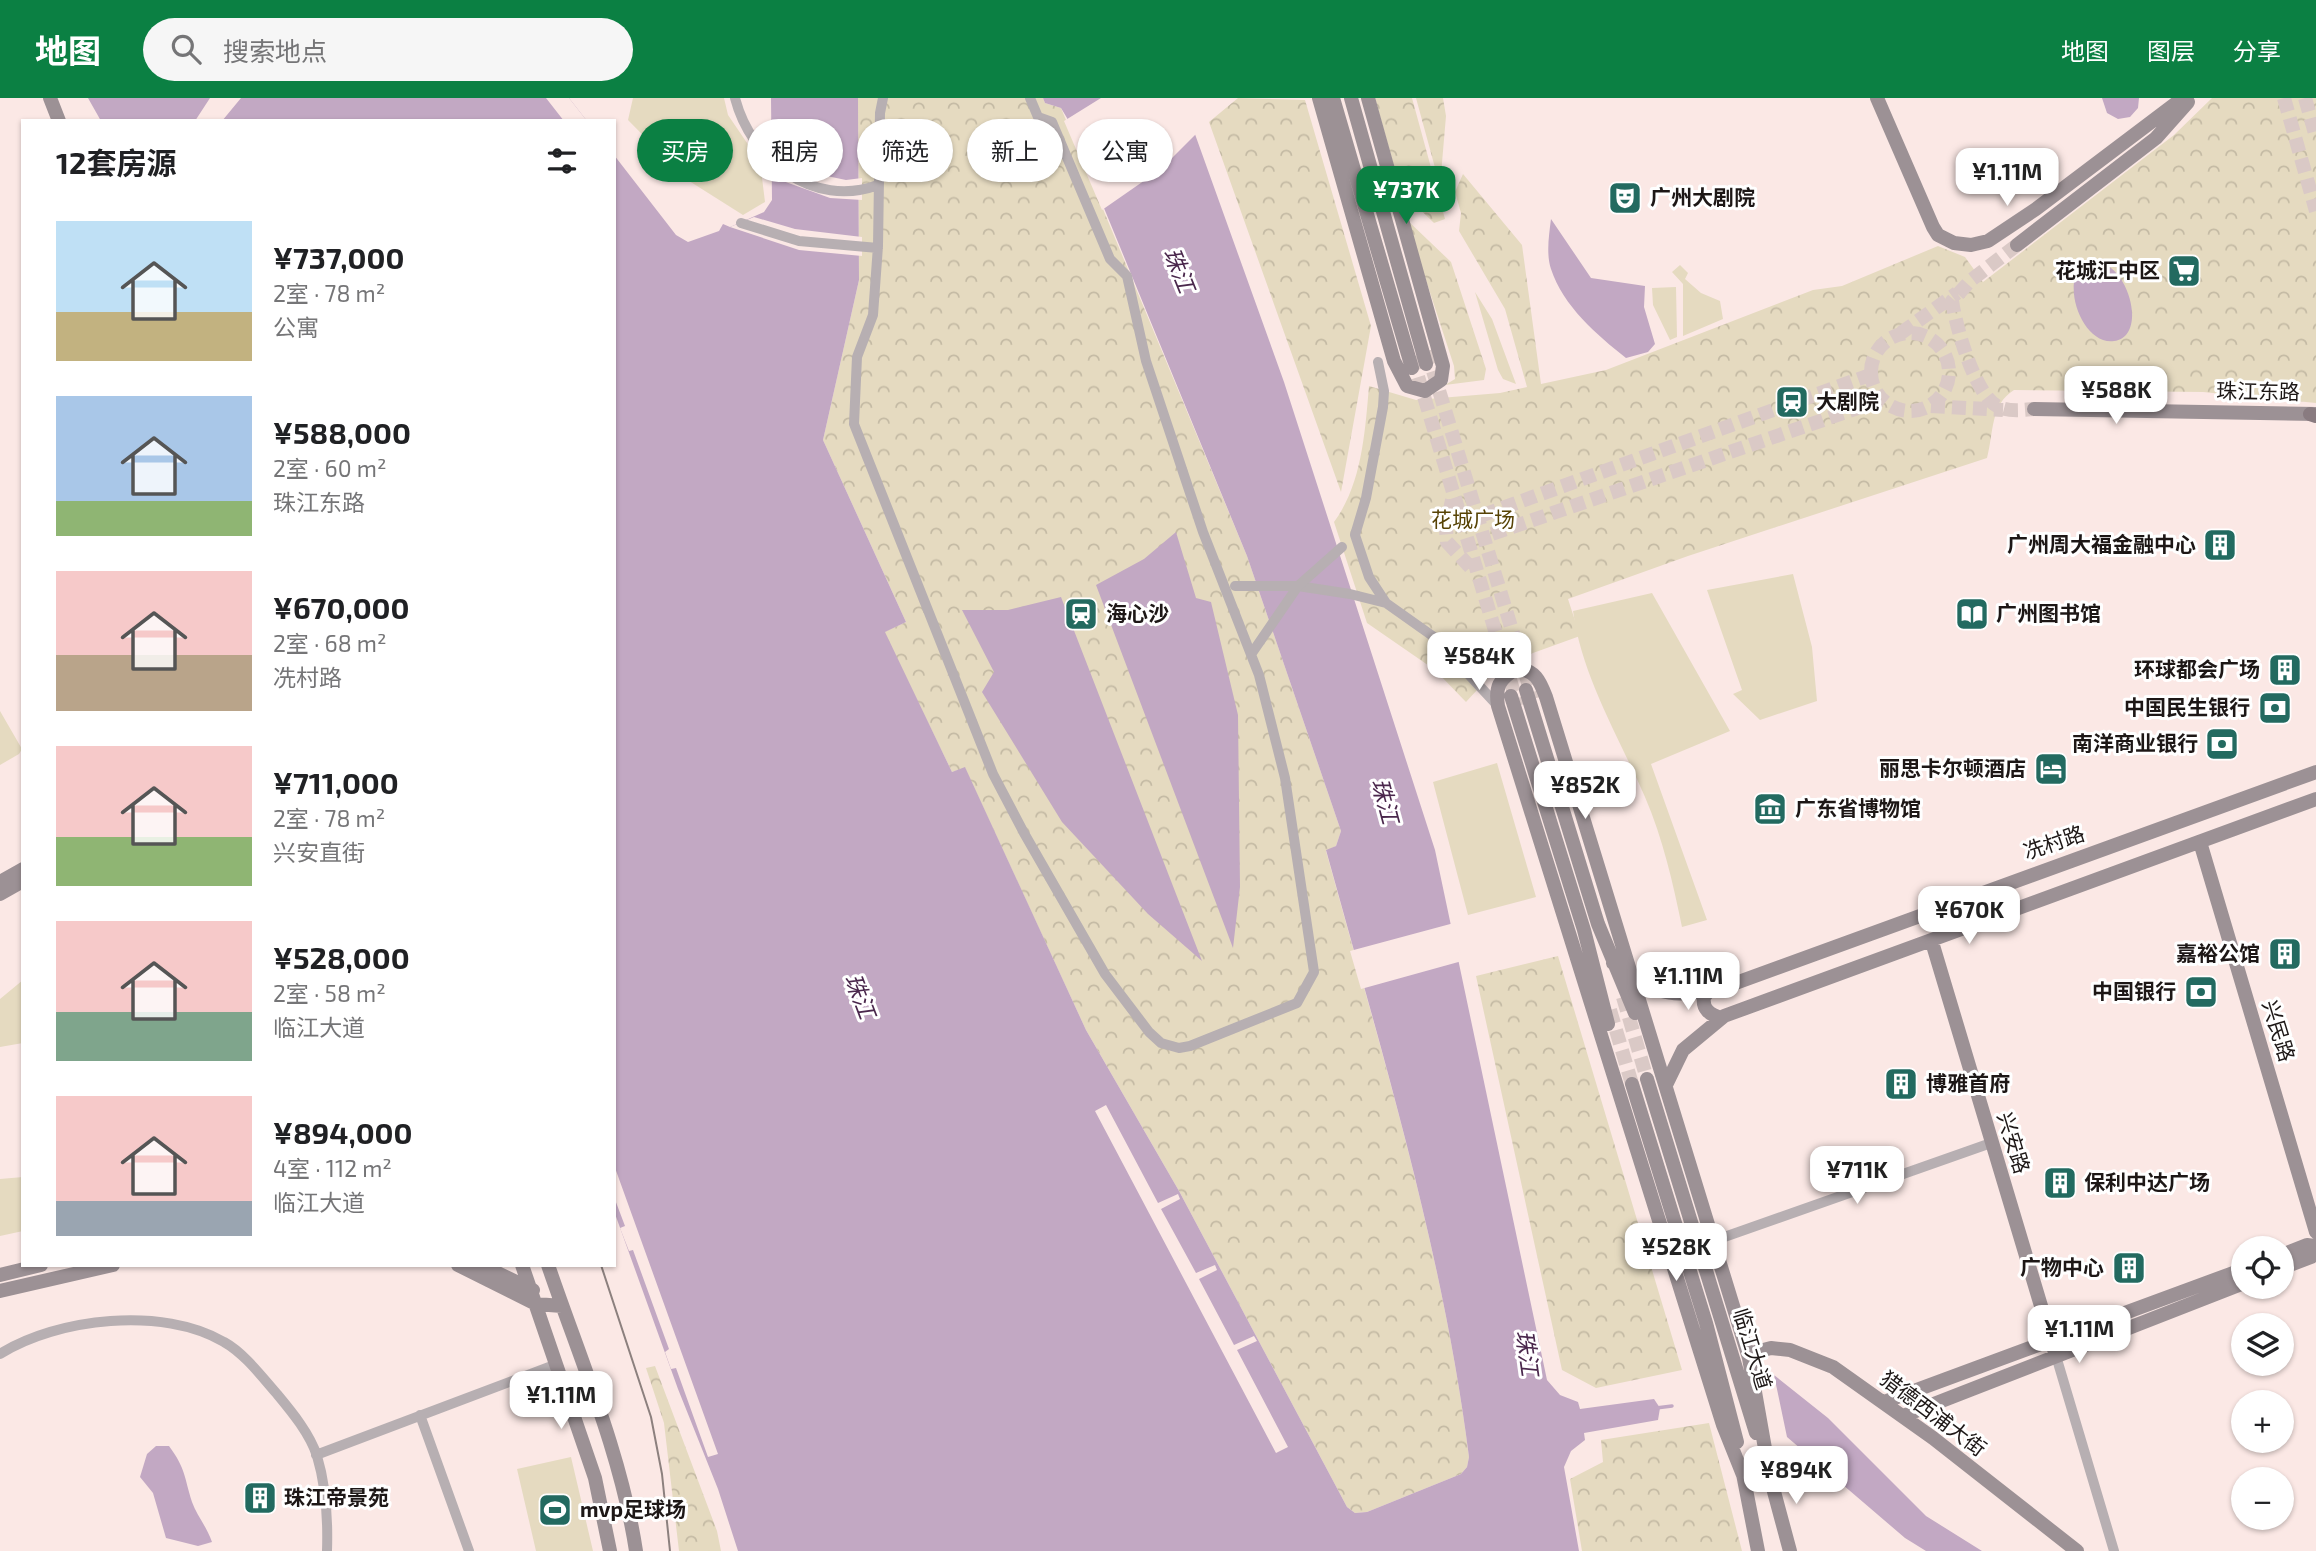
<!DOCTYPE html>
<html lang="zh">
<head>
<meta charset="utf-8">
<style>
  body { margin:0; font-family:"Exo 2","Noto Sans SC",sans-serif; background:#f6f6f6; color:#202124; height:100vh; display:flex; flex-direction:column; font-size:26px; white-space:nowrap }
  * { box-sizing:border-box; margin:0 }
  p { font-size:23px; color:#757577 }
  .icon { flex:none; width:38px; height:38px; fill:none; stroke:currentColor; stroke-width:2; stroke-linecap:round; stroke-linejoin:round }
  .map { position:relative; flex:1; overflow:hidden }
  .details { position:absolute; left:21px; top:21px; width:595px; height:1148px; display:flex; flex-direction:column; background:#fff; border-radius:0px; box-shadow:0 2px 5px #0004 }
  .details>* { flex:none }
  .guide { position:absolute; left:637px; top:21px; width:665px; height:63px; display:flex; gap:14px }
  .buttons { position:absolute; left:2231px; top:1138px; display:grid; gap:14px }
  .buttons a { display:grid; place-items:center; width:63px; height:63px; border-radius:50%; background:#fff; box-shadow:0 2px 5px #0004; font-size:35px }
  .price { position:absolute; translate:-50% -60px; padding:0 16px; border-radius:14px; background:#fff; color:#222; font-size:23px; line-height:46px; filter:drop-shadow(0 2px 4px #0008) }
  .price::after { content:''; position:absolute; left:50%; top:42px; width:21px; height:16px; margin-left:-10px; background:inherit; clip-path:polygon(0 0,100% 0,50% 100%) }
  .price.selected { background:#0b8043; color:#fff }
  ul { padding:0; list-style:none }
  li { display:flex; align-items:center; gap:21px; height:175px; padding:0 35px }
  li span { display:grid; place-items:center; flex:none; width:196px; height:140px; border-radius:0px; color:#555 }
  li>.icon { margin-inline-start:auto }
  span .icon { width:84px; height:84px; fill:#fffc; stroke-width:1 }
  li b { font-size:30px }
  h2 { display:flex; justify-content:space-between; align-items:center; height:84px; padding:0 35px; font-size:30px }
  .chip { padding:0 24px; border-radius:32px; background:#fff; box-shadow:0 2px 5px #0004; font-size:24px; line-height:63px }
  .chip.selected { background:#0b8043; color:#fff }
  header { display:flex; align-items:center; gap:42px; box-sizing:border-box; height:98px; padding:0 35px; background:#0b8043; color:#fff }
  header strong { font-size:33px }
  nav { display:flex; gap:38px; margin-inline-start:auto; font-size:24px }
  .search { width:490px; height:63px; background:#f6f6f6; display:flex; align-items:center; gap:18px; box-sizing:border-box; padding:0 24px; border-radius:38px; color:#757577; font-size:26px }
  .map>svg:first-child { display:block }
  .grass { fill:#e5dac0 }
  .forest { fill:url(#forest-crowns) }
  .water { fill:#c2a8c3 }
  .pier { fill:#fbe8e5 }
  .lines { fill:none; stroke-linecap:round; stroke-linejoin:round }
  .stream { stroke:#c2a8c3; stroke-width:3.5 }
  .secondary-tunnel { stroke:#dac9c6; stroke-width:14; stroke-dasharray:14 7; stroke-linecap:butt }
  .primary-tunnel { stroke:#dac9c6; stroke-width:14; stroke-dasharray:14 7; stroke-linecap:butt }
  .street { stroke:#b7afb2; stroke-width:10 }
  .secondary { stroke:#9c9195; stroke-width:14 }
  .primary { stroke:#897b80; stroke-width:14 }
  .tram { stroke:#8c807e; stroke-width:2 }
  .street-bridge { stroke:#b7afb2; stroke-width:10 }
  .labels { text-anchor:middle; stroke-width:6; stroke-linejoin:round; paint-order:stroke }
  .poi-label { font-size:21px; font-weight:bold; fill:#1d1716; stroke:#fff; text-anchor:start }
  .street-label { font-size:21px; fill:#1d1716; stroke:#fff }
  .park-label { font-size:21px; fill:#574305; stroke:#fff }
  .water-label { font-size:23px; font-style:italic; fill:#4a274c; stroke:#fff }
</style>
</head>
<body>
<header>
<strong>地图</strong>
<div class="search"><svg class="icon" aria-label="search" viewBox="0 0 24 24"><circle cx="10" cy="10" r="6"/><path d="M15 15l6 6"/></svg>搜索地点</div>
<nav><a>地图</a><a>图层</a><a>分享</a></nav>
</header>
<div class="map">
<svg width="2316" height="1453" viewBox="0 0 2316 1453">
  <defs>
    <pattern id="forest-crowns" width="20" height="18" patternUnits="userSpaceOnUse" patternTransform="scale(1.75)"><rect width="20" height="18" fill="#e5dac0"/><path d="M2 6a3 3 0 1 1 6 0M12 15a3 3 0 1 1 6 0" fill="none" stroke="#c4baa4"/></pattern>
  </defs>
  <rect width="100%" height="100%" fill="#fbe8e5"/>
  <path class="grass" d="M633,0H724L728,17L760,64L765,104L743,117L686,81L628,22Z
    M1680,167L1688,175L1685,181L1701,195L1720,203L1723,221L1683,238V186L1672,174Z
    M1676,189L1677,239L1670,242L1653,207L1652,190Z
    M1475,194L1492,221L1516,286L1503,281L1498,272Z
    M1793,476L1812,549L1817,603L1760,622L1733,596L1742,592L1707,492Z
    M1652,495L1730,633L1651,666L1707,822L1682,829C1673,785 1663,741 1645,699C1619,639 1582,579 1573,513Z
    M0,613L22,651L19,656L0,667Z
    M1497,665L1536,799L1468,817L1433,684Z
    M23,882V945L0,949V901Z
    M23,1079V1133L0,1138V1081Z
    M571,1359L593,1453H536L517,1371Z"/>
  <path class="forest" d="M858,0H1043L1045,5L1061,10L1247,458L1341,733L1336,748L1326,753C1381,953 1443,1153 1469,1359L1467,1369L1461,1376L1367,1414L1355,1415L1347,1409L1179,1093L1086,932L965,670L952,674L884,534L906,524L823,342L859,182Z
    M1238,0L1305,2L1371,228L1341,394L1209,24Z
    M1375,0H1412L1445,121L1434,125L1401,93Z
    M1416,0H1443L1446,18L1440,88Z
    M2212,0H2316V305L2203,294L2014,292C1990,307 1994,334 1987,360L1688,458L1568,501L1580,538L1500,567L1466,604L1435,572L1367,525L1334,424C1362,386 1365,334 1369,288L1416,302L1500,295L1527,289L1505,211L1459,133L1461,115L1455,94L1463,76L1522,147L1541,286L1606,272L1813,192L1842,188L1938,148L1965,159L1983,184L2174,37Z
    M1406,121L1451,164L1486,271L1484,282L1445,287L1455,281L1454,268Z
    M1558,858L1682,1272L1596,1290L1562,1272L1476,878Z
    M655,1268L717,1433L721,1453H679L664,1325L646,1270Z
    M1709,1325L1742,1453H1582L1570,1381L1603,1364L1601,1342Z"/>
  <path class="water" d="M88,0H569L587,23H101Z
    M771,0H858L859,182L823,342L906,524L885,534L952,674L965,669L1086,932L1179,1093L1347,1409L1355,1415L1367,1414L1461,1376L1467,1369L1469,1359C1443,1153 1381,952 1326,752L1336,748L1341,733L1247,458L1067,20L1061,10L1045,5L1043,0H1182L1284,284L1435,752L1547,1282L1560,1297L1578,1304L1580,1311L1654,1301L1660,1310L1658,1322L1584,1335L1585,1342L1571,1353L1564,1369L1579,1453H738L718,1391L678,1291L614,1113V57L676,137L688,144L719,133L723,126L730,129L764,114L772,102Z
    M2102,0H2139L2138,10L2130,19L2118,21L2107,15Z
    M1551,121L1591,180L1645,188L1644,209L1655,246L1648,254L1626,260C1597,237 1563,208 1551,171C1546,156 1549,137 1551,121Z
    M2097,163C2131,170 2147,239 2114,243C2077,248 2054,163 2097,163Z
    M1176,434L1196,500L1211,504L1238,617L1240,789L1233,850L1096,487L1144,461Z
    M1061,499L1202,863L1148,816L1062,724L982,594L994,574L962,512H1008Z
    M1774,1277L1828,1320L1926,1418L1982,1453H1926L1905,1440L1787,1339Z
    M156,1348H169C186,1371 184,1379 192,1404C197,1418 207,1429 212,1444L198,1448L166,1440L153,1395L140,1379L147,1356Z"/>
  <path class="pier" d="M210,0H241L222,23H195Z
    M546,0H569L587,23H564Z
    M1101,0H1186L1198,34L1161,71L1102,112L1064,23Z
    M768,45L785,60L822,77L846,82L862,80V102L830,100L783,83L768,71Z
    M754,119L795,131L862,139V158L799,152L730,129Z
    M1454,825L1462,863L1361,891L1350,853Z
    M1106,1007L1158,1105L1178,1096L1180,1101L1161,1111L1196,1175L1215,1167L1217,1172L1199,1181L1234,1247L1254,1238L1257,1243L1237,1252L1288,1349L1276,1355L1095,1013Z
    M614,1067L718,1356L708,1359L676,1270L671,1271L665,1254L669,1251L633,1152L629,1153L620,1130L625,1128L614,1099Z"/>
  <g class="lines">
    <path class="stream" d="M1656,1310L1672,1308"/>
    <path class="secondary-tunnel" d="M2017,147L1970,183L1952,203C1956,228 1974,295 1997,308C2008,314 2022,312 2034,311
      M1871 274a39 39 0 1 1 78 0a39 39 0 1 1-78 0Z
      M1901,235L1957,195
      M1427,253L1533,601
      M1412,259L1518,608
      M1931,308L2003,312
      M1452,402L1446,431L1447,444L1472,471
      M1483,417L1870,277
      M1492,436L1881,302
      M1623,899L1647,981
      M1610,912L1632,986"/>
    <path class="primary-tunnel" d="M2284,0L2316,113
      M2305,0L2316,39"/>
    <path class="street" d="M735,0C751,62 813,111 878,87
      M883,0L880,15L878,148L873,217L857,259L854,326L993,676L1024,735L1105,876L1149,934L1161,945L1179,950L1190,948L1297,905L1314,874L1285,680L1259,577L1203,434L1146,263L1127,178L1110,161L1052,24L1038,19L1030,0
      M741,125L799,143L878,150
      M1378,264L1384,293L1383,309L1366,400L1355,437L1369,479L1386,505L1434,539L1498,608
      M1252,555L1298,488L1350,496L1386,505
      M1713,1143L1991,1045
      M0,1256C57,1220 163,1208 224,1244C244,1255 262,1279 277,1296C292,1314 310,1336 317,1358C326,1388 328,1422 327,1453
      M2056,1258L2114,1453
      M420,1317L469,1453
      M316,1357L557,1266"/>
    <path class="secondary" d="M50,0L59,23
      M1319,0L1394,263L1407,288L1425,293L1441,282L1443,268L1368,0
      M1333,0L1412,270
      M1351,0L1426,266
      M1877,0L1933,129L1938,137L1954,145L1971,147L1988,143L2036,111L2183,0
      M2017,147L2156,40L2188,4
      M2034,311L2316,316
      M1526,592L1598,826L1635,915
      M1511,598L1584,832L1608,926
      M2200,744L2316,1134
      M0,784L23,771
      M0,796L23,783
      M1932,844L2056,1258
      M1613,865C1661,901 1675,901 1733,886L2316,674
      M1710,892L1704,899C1702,911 1710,917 1721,920
      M1647,981L1756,1335
      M1632,986L1706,1225L1737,1344
      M1666,987L1683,952L1724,918L2316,701
      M2282,1157L2307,1147L2316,1148
      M458,1167L536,1206L562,1208
      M481,1167L533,1192
      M522,1167L595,1380L610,1453
      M548,1167C580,1261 621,1355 636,1453
      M2282,1170L2311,1159L2316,1153
      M0,1177L41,1167
      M0,1193L113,1167
      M1748,1256L1771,1250L1790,1252L1833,1269L1933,1340L2077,1453
      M1884,1304L2244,1171
      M1903,1318L2244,1185
      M1766,1364L1790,1453
      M1742,1371L1758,1453
      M1743,1377L1723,1327L1498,608C1495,589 1499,581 1516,571C1535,571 1540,583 1546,599L1749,1260L1769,1373"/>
    <path class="primary" d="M2310,316L2316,318"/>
    <path class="tram" d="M601,1167L651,1319L662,1376L670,1453"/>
    <path class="street-bridge" d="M1235,488H1298L1342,449"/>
  </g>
  <defs>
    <symbol id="theatre-square" viewBox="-11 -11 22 22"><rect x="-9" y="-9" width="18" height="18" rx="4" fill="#236a60" stroke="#fff"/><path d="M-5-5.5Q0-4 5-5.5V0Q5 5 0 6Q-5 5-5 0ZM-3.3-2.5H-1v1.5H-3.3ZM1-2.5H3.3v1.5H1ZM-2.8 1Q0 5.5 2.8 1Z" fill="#fff"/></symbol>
    <symbol id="supermarket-square" viewBox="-11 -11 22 22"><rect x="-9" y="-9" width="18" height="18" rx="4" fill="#236a60" stroke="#fff"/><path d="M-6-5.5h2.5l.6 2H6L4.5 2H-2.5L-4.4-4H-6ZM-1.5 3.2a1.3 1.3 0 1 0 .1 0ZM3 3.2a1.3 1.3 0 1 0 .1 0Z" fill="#fff"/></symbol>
    <symbol id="station-square" viewBox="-11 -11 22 22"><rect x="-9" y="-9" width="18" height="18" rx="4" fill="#236a60" stroke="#fff"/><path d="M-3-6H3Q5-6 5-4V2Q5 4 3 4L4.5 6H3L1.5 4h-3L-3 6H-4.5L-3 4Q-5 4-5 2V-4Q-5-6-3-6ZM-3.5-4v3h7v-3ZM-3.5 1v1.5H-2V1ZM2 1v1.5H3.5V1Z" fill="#fff"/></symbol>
    <symbol id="building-square" viewBox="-11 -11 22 22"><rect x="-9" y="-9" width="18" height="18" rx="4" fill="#236a60" stroke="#fff"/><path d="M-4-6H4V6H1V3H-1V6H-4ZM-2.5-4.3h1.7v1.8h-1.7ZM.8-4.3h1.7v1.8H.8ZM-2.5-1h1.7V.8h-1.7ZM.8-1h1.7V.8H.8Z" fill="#fff"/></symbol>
    <symbol id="library-square" viewBox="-11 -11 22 22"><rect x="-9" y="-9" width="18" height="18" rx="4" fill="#236a60" stroke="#fff"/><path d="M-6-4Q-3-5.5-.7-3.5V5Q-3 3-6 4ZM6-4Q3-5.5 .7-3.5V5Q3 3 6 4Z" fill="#fff"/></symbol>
    <symbol id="bank-square" viewBox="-11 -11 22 22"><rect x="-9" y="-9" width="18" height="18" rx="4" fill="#236a60" stroke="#fff"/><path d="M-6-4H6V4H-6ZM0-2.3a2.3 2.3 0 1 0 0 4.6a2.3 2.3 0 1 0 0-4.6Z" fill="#fff"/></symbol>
    <symbol id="hotel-square" viewBox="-11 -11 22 22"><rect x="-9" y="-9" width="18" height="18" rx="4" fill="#236a60" stroke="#fff"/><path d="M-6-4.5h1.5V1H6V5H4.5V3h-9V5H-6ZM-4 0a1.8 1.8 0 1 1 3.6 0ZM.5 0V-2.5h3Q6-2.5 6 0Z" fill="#fff"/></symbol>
    <symbol id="museum-square" viewBox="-11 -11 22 22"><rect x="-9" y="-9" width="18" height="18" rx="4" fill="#236a60" stroke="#fff"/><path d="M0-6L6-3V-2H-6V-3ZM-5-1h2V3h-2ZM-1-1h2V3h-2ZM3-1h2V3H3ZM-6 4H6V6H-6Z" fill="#fff"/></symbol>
    <symbol id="stadium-square" viewBox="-11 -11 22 22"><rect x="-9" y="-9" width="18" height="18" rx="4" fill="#236a60" stroke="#fff"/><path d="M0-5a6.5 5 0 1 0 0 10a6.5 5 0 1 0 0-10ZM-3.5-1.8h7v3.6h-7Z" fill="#fff"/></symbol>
  </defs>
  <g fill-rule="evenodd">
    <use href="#theatre-square" x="1606" y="81" width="38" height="38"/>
    <use href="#supermarket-square" x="2165" y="154" width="38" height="38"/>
    <use href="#station-square" x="1773" y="285" width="38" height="38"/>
    <use href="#building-square" x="2201" y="428" width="38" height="38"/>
    <use href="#station-square" x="1062" y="497" width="38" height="38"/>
    <use href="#library-square" x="1953" y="497" width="38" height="38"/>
    <use href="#building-square" x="2266" y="553" width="38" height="38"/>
    <use href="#bank-square" x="2256" y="591" width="38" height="38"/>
    <use href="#bank-square" x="2203" y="627" width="38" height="38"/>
    <use href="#hotel-square" x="2032" y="652" width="38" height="38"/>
    <use href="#museum-square" x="1751" y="692" width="38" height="38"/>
    <use href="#building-square" x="2266" y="837" width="38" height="38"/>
    <use href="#bank-square" x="2182" y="875" width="38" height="38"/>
    <use href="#building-square" x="1882" y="967" width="38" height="38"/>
    <use href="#building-square" x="2041" y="1066" width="38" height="38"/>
    <use href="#building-square" x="2110" y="1151" width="38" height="38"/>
    <use href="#building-square" x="241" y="1381" width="38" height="38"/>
    <use href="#stadium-square" x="536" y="1393" width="38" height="38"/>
  </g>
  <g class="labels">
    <g class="poi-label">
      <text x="1650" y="107">广州大剧院</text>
      <text x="2160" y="180" text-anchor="end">花城汇中区</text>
      <text x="1816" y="311">大剧院</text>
      <text x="2196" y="454" text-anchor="end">广州周大福金融中心</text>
      <text x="1106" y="523">海心沙</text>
      <text x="1996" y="523">广州图书馆</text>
      <text x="2260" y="579" text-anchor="end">环球都会广场</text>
      <text x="2250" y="617" text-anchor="end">中国民生银行</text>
      <text x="2198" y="653" text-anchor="end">南洋商业银行</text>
      <text x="2026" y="678" text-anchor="end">丽思卡尔顿酒店</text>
      <text x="1795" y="718">广东省博物馆</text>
      <text x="2260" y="863" text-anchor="end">嘉裕公馆</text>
      <text x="2176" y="901" text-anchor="end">中国银行</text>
      <text x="1926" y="993">博雅首府</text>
      <text x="2084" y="1092">保利中达广场</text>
      <text x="2104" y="1177" text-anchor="end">广物中心</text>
      <text x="284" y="1407">珠江帝景苑</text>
      <text x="580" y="1419">mvp足球场</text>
    </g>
    <g class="street-label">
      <text transform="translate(2258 294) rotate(1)" y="7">珠江东路</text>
      <text transform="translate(2054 745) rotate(-19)" y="7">冼村路</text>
      <text transform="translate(2278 933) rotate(73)" y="7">兴民路</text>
      <text transform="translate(2013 1045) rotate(73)" y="7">兴安路</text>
      <text transform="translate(1752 1251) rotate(73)" y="7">临江大道</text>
      <text transform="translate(1933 1316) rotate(37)" y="7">猎德西浦大街</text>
    </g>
    <g class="park-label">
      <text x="1473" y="429">花城广场</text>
    </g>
    <g class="water-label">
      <text transform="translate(1179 172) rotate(68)" y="8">珠江</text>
      <text transform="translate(1385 703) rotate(75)" y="8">珠江</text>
      <text transform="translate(860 898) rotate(69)" y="8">珠江</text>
      <text transform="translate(1527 1255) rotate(82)" y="8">珠江</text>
    </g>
  </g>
</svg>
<div class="buttons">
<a><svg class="icon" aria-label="locate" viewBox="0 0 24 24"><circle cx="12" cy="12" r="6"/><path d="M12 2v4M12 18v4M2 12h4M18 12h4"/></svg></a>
<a><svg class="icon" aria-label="layers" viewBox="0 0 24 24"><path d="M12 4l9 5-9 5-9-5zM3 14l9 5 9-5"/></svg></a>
<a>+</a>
<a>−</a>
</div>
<b class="price" style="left:2007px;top:110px">¥1.11M</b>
<b class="price selected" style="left:1406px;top:128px">¥737K</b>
<b class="price" style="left:2116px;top:328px">¥588K</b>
<b class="price" style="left:1479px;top:594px">¥584K</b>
<b class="price" style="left:1585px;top:723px">¥852K</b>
<b class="price" style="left:1969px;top:848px">¥670K</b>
<b class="price" style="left:1688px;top:914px">¥1.11M</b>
<b class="price" style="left:1857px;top:1108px">¥711K</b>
<b class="price" style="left:1676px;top:1185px">¥528K</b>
<b class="price" style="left:2079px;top:1267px">¥1.11M</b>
<b class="price" style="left:561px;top:1333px">¥1.11M</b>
<b class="price" style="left:1796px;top:1408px">¥894K</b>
<div class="guide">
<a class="chip selected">买房</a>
<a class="chip">租房</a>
<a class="chip">筛选</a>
<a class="chip">新上</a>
<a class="chip">公寓</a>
</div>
<section class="details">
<h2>12套房源<svg class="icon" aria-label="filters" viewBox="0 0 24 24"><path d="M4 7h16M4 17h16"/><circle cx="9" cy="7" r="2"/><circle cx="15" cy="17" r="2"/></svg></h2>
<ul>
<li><span style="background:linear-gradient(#bfe0f5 65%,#c2b280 0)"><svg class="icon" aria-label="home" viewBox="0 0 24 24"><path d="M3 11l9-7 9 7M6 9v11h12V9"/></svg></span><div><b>¥737,000</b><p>2室 · 78 m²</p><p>公寓</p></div></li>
<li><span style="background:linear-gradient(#a9c7e8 75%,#8fb573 0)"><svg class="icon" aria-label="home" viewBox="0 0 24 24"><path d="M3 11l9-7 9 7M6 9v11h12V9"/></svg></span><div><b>¥588,000</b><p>2室 · 60 m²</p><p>珠江东路</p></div></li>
<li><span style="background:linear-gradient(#f6c9c9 60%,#b9a48a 0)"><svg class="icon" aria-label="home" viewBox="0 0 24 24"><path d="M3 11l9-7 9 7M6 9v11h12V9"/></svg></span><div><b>¥670,000</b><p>2室 · 68 m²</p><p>冼村路</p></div></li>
<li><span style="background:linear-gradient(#f6c9c9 65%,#8fb573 0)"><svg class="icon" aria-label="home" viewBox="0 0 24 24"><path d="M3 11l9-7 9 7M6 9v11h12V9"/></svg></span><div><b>¥711,000</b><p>2室 · 78 m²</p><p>兴安直街</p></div></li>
<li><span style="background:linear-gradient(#f6c9c9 65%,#7fa58c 0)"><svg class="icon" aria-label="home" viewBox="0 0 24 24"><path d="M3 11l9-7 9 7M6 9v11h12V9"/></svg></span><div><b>¥528,000</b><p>2室 · 58 m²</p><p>临江大道</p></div></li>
<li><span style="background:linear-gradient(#f6c9c9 75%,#9aa5b1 0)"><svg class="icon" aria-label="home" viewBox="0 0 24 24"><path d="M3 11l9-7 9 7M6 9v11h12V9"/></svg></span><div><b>¥894,000</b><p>4室 · 112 m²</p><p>临江大道</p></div></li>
</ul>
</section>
</div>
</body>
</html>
